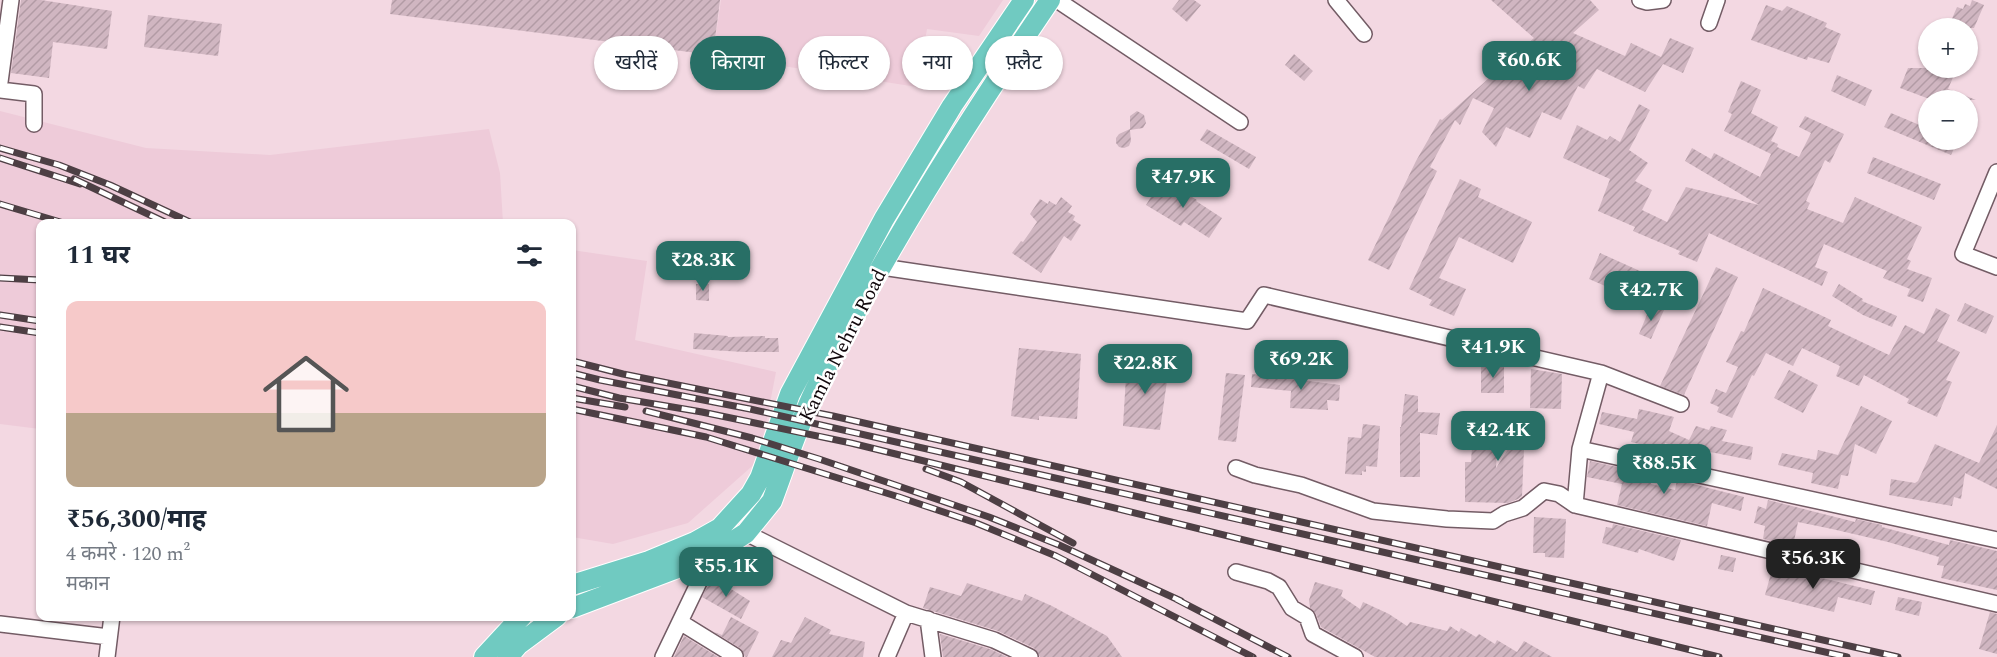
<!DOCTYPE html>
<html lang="hi">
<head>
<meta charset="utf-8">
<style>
  body { margin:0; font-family:Spectral,"Noto Sans Devanagari",serif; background:#f6f6f7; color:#1f2937; height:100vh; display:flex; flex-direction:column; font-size:22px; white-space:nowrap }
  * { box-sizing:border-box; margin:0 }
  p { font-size:20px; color:#747a83 }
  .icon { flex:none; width:33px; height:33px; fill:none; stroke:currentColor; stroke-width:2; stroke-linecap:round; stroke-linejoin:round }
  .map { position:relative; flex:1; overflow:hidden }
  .sheet { position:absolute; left:36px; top:219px; width:540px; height:402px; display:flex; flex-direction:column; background:#fff; border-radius:12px; box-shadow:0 2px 4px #0004 }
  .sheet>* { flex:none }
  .hud { position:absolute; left:594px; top:36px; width:570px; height:54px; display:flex; gap:12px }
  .fabs { position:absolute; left:1918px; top:18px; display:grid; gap:12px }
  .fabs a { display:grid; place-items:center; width:60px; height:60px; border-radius:50%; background:#fff; box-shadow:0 2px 4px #0004; font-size:30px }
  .price { position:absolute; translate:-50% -51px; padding:0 14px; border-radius:12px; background:#286f66; color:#fff; font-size:20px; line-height:39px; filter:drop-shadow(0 2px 3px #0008) }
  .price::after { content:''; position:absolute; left:50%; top:36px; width:18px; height:14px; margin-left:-9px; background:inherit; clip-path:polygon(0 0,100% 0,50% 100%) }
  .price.on { background:#222; color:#fff }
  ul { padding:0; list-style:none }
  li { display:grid; align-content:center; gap:12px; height:318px; padding:0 30px }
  li span { display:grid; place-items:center; height:186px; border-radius:12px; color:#555 }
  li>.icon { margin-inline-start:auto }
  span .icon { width:108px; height:108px; fill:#fffc; stroke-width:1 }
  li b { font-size:26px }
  h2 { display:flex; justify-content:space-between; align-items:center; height:72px; padding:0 30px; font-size:26px }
  .chip { padding:0 21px; border-radius:27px; background:#fff; box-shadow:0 2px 4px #0004; font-size:21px; line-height:54px }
  .chip.on { background:#286f66; color:#fff }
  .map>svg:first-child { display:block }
  .built { fill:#eecbd9 }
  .building { fill:url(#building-hatch) }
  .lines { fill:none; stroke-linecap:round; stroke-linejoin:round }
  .minor-casing { stroke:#735c65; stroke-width:18 }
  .major-casing { stroke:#fff; stroke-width:22 }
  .minor { stroke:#fff; stroke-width:15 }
  .major { stroke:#70cac1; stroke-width:20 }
  .rail-casing { stroke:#4d3f44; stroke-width:7 }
  .rail { stroke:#fff; stroke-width:4.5; stroke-dasharray:14; stroke-linecap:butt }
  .labels { text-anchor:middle; stroke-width:5; stroke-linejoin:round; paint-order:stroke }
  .street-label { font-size:20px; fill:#11080c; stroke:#fff }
</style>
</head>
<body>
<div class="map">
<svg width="1997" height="657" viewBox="0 0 1997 657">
  <defs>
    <pattern id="building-hatch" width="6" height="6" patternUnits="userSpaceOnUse" patternTransform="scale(1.5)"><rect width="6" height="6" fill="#d0b6c1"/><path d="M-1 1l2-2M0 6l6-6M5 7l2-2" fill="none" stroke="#b29ba5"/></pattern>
  </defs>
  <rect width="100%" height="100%" fill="#f3d8e2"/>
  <path class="built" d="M721,0H1003L979,36L927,29L917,87L713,55Z
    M0,111L146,148L270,155L489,129L500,173L503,223L40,224V429L0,424Z
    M572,250L647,261L635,340L776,372L759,460L688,523L613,544L572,537Z"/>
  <path class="building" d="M21,0H41L112,11L107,49L53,42L49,78L11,73Z
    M392,0H720L713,55L390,14Z
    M1179,0H1194L1201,5L1187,22L1172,9Z
    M1491,0H1590L1599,10L1573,33L1625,56L1631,43L1661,57L1670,38L1694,48L1683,73L1663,64L1645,92L1597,69L1584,89L1578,86L1561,120L1542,112L1530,138L1506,127L1496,147L1482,132L1494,108L1473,98L1460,125L1455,120L1430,167L1437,171L1389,270L1368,260L1416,161L1440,119L1442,120L1534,38Z
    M1972,0L1984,5L1974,28H1948L1957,7L1963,9L1965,4L1970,6Z
    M1766,5L1782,11L1787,6L1827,23L1825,27L1841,34L1829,63L1808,57L1807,60L1751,40Z
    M148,15L222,24L218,56L144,47Z
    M1294,54L1313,71L1304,81L1285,65Z
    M1908,68H1957L1948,89L1976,100H1932L1900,88Z
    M1837,75L1872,90L1865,106L1831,91Z
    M1741,81L1761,90L1751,113L1778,127L1771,141L1778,144L1777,147L1799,157L1811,133L1799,127L1805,116L1844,134L1830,163L1825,160L1806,201L1810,203L1807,209L1843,223L1855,197L1922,227L1907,259L1911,261L1907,269L1932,278L1923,302L1907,296L1910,289L1883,278L1887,271L1824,244L1815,267L1828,272L1822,286L1709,233L1697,262L1678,254L1680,251L1633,231L1635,227L1598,211L1610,179L1563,158L1577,125L1607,140L1610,136L1620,142L1639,104L1650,110L1629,150L1648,163L1635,181L1652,190L1642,210L1667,222L1686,187L1759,205L1685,161L1692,148L1711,159L1714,153L1760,177L1771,154L1724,131L1732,114L1728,112Z
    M1137,111L1144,115L1146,123L1143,128L1130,130L1131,141L1129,146L1124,148L1119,147L1116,143V138L1119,134L1130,129V116Z
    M1891,113L1929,129V140H1958L1951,155L1884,127Z
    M1207,129L1256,157L1249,169L1200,140Z
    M1873,157L1941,184L1934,200L1867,173Z
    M1162,179L1197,200L1196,201L1222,218L1209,238L1184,222L1181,226L1146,205Z
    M1460,179L1481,189L1478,197L1532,222L1513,263L1459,237L1439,278L1466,289L1454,316L1429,305L1432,300L1409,289Z
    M1061,197L1072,206L1068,212L1075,216L1073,220L1081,225L1071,241L1064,236L1041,273L1012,253L1021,241L1023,242L1037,222L1030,214L1040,199L1048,204L1049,201L1056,205Z
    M1600,253L1651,276L1640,301L1589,279Z
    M1716,267L1738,277L1684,395L1660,386Z
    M696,284H709V301L696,300Z
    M1839,284L1863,299L1862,301L1897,316L1892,327L1863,315L1832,296Z
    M1763,288L1831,320L1828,326L1889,355L1905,325L1924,334L1936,308L1950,315L1937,341L1960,352L1946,380L1952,382L1937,417L1907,403L1909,399L1864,375L1859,386L1836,376L1840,366L1802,348L1793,366L1766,353L1754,376L1752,375L1732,418L1717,412L1719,407L1710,403L1716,389L1726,393L1738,367L1726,362L1741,331L1744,332Z
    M1965,303L1994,316L1986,334L1957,321Z
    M1651,305L1664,310L1651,339L1639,334Z
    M694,333L728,336V337L765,336V338H778L779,352H744L693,349Z
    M1019,348L1081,354L1077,419L1039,416V420L1011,416Z
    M1127,360L1145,361V364L1169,367L1160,430L1123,426Z
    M1481,365H1504V393H1481Z
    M1531,369L1562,374L1561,409L1530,408Z
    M1789,370L1818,385L1803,413L1774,398Z
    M1226,373L1245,375L1236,442L1218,440Z
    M1252,374L1340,385L1339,401L1327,400L1328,410L1290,408L1291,391L1251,387Z
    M1405,394L1418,396V412L1440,413L1437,435L1420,433V477H1400V427H1401Z
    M1861,406L1892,421L1876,454L1855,444L1848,476L1841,475L1838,489L1811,483L1813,473L1778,465L1782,453L1816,460L1818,450L1838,455Z
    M1639,409L1674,417L1669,431L1689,440L1696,426L1709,430L1711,426L1727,430L1722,441L1753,447L1751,460L1710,452L1709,456L1665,443L1664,450L1631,442L1634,432L1599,424L1602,412L1637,419Z
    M1474,415L1499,417L1496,468L1523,426L1535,421L1543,429L1542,447L1524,449L1522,496L1518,499L1508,503L1465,502V462H1471Z
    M1363,424L1380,426L1377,467L1366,466V472L1362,471V475L1345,474L1348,437L1361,438Z
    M1997,425V489L1965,473L1961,499L1954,497L1952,506L1889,495L1891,479L1915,483L1918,481L1935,444L1979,463Z
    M1590,461L1653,475L1651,484L1675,490L1677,480L1744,497L1741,511L1712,503L1707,526L1617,505L1622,484L1587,477Z
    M1768,500L1855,522L1856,519L1882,525V527L1949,545L1950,540L1997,551V590L1941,578L1944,566L1937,565L1939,557L1888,542L1832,529L1798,522L1793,546L1763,539L1765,526L1754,523L1758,506L1766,509Z
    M1534,517L1566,519L1564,558L1545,557V553H1533Z
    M1613,524L1681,540L1674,561L1639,549L1638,553L1602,543L1606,527L1612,528Z
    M1721,555L1736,558L1733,572L1718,569Z
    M1773,566L1875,591L1871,605L1838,597L1834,612L1765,595Z
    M712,577L750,601L741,619L702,597Z
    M1315,582L1343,590L1341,596L1360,609L1363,602L1389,614L1407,626L1410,622L1447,631L1450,626L1459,632L1461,628L1476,637L1479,634L1495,644L1497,640L1517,652L1524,641L1552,657H1375L1321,627L1316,614L1310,608L1309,600Z
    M967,583L1022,601L1025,594L1052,606L1107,636L1122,657H1040L1034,648L998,631L923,608L930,587L961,596Z
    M1898,597L1922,602L1919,616L1895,610Z
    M1990,612L1997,614V654L1979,649Z
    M731,617L759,632L747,657H745L740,648L714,632L722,635Z
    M805,617L831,630L829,634L865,642L863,657H772L781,640L791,643Z
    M940,634L990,649L1007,657H943Z
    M684,636L718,657H674Z"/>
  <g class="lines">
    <defs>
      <path id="minor" d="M1057,0L1240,122
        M1336,0L1364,34
        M1640,0L1647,2L1663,0
        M1709,23L1717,0
        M0,82L11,0
        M0,90L34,94V124
        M1997,172L1963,254L1997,267
        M882,267L1247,321L1264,295L1601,373L1681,404
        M1601,373L1580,449L1575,505L1997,604
        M1580,449L1997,540
        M1236,468L1255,475L1301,485L1373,511L1447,519L1493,521L1504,514L1523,508L1544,491L1559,494L1575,505
        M746,533L906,613L994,640L1030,657
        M1236,572L1268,581L1279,587L1292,608L1307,617L1313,634L1355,657
        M928,619L933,657
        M680,622L735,656
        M0,624L109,637
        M107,657L112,616
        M663,657L712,555
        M887,657L906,613"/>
      <path id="major" d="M572,585L649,561L695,542L720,528L751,494L760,478L790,394L884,219L952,106L1024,0
        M572,608L712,555L746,533L772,501C786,464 798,425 815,390C883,254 965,125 1050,0
        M484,657L522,616
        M508,657L518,645L557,616"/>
    </defs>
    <use href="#minor" class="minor-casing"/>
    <use href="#major" class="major-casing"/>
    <use href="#minor" class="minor"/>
    <use href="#major" class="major"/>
    <defs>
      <path id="rail" d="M0,148L59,165L110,185L194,224
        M0,158L80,184
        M74,179L169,224
        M0,204L67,224
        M0,278L40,280
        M0,315L40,321
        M0,327L40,333
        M572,361L623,374L833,416L1898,657
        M572,373L600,380L750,409L1847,657
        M572,386L619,398L702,412L851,443L1719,657
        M572,398L625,407
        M572,409L706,437L899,497L976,523L1056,556L1253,657
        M646,411L752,438L819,459L989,517L1059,545L1181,601
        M926,469L961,482L1073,543
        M1176,599L1288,657"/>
    </defs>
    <use href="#rail" class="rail-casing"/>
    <use href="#rail" class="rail"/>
  </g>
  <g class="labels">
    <g class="street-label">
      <text transform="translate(842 345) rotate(-63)" y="7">Kamla Nehru Road</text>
    </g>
  </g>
</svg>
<div class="fabs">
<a>+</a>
<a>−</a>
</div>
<b class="price" style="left:1529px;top:92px">₹60.6K</b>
<b class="price" style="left:1183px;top:209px">₹47.9K</b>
<b class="price" style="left:703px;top:292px">₹28.3K</b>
<b class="price" style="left:1651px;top:322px">₹42.7K</b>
<b class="price" style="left:1493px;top:379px">₹41.9K</b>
<b class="price" style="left:1301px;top:391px">₹69.2K</b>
<b class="price" style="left:1145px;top:395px">₹22.8K</b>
<b class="price" style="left:1498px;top:462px">₹42.4K</b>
<b class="price" style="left:1664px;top:495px">₹88.5K</b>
<b class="price on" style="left:1813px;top:590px">₹56.3K</b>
<b class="price" style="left:726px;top:598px">₹55.1K</b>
<div class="hud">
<a class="chip">खरीदें</a>
<a class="chip on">किराया</a>
<a class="chip">फ़िल्टर</a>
<a class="chip">नया</a>
<a class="chip">फ़्लैट</a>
</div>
<section class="sheet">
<h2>11 घर<svg class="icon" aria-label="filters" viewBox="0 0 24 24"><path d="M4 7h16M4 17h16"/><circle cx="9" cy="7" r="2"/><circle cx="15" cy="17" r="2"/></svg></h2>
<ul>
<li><span style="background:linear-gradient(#f6c9c9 60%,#b9a48a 0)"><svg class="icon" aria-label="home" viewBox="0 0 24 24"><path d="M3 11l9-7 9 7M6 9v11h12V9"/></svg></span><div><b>₹56,300/माह</b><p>4 कमरे · 120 m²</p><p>मकान</p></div></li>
</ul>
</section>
</div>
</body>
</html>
